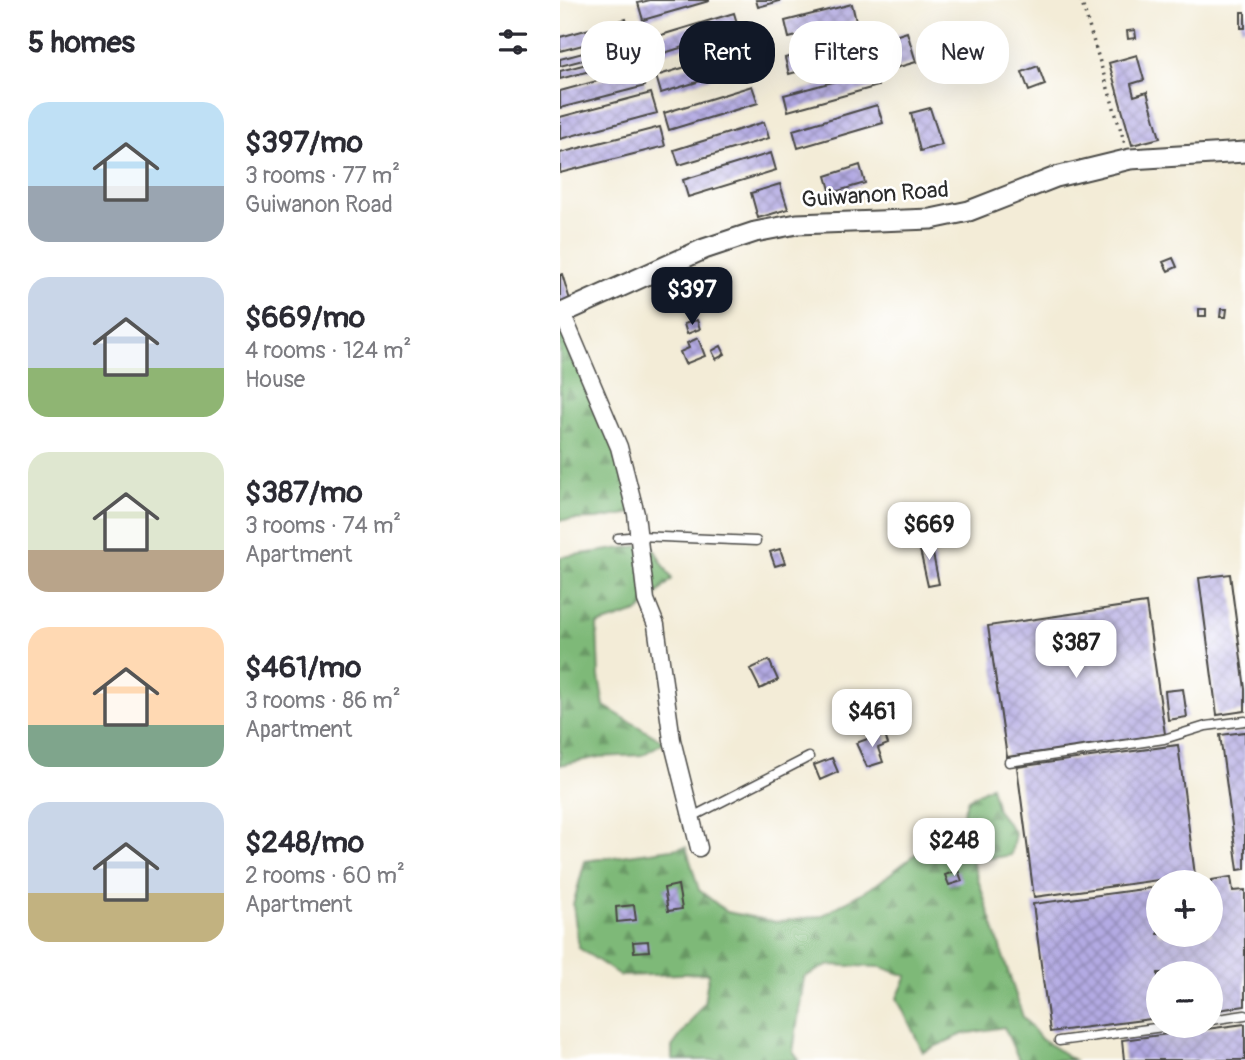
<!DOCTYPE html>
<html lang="en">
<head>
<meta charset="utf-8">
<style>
  body { margin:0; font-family:Pangolin,sans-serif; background:#f7f7f7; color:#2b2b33; height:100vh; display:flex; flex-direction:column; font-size:26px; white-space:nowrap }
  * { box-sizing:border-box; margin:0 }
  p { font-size:23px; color:#7c7c81 }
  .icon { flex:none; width:38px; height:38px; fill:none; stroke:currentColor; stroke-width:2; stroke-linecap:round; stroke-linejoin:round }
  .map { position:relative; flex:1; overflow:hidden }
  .details { display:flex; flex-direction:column; background:#fff; width:560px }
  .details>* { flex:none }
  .banner { position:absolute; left:21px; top:21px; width:558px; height:63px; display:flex; gap:14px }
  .buttons { position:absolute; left:586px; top:870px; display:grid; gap:14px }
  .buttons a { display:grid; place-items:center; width:77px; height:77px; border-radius:50%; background:#fff; box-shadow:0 7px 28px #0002; font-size:35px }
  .price { position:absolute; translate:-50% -60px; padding:0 16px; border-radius:14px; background:#fff; color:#222; font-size:23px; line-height:46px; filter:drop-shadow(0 2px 4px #0008) }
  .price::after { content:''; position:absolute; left:50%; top:42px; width:21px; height:16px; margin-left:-10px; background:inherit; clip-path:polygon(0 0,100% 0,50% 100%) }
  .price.selected { background:#111827; color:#fff }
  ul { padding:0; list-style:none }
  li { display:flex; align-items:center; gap:21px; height:175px; padding:0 28px }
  li span { display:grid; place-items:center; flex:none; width:196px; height:140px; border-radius:21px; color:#555 }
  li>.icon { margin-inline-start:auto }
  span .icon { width:84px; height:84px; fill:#fffc; stroke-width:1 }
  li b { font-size:30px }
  h2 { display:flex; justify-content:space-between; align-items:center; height:84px; padding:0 28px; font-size:30px }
  .tag { padding:0 24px; border-radius:28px; background:#fff; box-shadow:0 7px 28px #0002; font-size:24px; line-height:63px }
  .tag.selected { background:#111827; color:#fff }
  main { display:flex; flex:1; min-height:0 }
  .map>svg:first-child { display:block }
  .forest { fill:url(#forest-firs); stroke:#547252; stroke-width:2 }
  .building { fill:url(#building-cross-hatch) }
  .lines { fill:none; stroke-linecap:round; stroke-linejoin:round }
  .service-casing { stroke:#494845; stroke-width:11 }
  .minor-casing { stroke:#494845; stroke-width:19 }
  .tertiary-casing { stroke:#494845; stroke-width:23 }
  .path { stroke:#494845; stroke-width:3.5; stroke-dasharray:2 5; stroke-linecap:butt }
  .service { stroke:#fff; stroke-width:8 }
  .minor { stroke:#fff; stroke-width:16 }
  .tertiary { stroke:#fff; stroke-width:19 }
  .labels { text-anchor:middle; stroke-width:5; stroke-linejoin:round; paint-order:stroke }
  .street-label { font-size:23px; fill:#2b2b2b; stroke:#fff }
</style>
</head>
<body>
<main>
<section class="details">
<h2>5 homes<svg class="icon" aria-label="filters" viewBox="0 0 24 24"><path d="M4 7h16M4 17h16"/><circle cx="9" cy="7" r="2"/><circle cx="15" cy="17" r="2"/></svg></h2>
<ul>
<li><span style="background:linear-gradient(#bfe0f5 60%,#9aa5b1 0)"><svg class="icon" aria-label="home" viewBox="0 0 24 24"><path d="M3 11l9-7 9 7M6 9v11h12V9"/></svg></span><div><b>$397/mo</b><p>3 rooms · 77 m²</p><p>Guiwanon Road</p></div></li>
<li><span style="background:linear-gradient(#c9d6e8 65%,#8fb573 0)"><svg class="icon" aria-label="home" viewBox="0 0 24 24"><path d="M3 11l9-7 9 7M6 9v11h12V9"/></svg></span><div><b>$669/mo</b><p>4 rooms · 124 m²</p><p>House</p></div></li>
<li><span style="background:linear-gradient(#dfe7d0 70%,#b9a48a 0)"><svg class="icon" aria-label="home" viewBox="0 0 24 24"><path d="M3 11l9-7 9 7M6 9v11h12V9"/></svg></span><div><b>$387/mo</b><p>3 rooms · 74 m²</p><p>Apartment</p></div></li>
<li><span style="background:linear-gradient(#ffd9b3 70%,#7fa58c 0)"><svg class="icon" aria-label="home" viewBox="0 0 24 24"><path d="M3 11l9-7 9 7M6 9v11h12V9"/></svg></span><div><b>$461/mo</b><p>3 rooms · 86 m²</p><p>Apartment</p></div></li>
<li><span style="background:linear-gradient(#c9d6e8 65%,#c2b280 0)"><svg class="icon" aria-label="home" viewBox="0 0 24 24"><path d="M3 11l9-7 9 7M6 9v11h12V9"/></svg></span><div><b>$248/mo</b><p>2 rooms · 60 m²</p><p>Apartment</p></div></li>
</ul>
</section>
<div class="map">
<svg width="685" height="1060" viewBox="0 0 685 1060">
  <defs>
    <pattern id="forest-firs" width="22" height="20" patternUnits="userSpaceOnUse" patternTransform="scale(1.75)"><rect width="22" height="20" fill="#7eb978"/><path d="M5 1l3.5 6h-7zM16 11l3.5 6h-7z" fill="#679763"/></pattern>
    <pattern id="building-cross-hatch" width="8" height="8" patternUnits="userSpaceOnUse" patternTransform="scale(1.75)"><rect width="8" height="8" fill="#b3aae3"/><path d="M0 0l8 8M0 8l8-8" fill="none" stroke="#928bb8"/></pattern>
  </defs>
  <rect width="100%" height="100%" fill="#fff"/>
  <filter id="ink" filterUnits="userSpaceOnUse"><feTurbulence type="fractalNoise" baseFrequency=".0143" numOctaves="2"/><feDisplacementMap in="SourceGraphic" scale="14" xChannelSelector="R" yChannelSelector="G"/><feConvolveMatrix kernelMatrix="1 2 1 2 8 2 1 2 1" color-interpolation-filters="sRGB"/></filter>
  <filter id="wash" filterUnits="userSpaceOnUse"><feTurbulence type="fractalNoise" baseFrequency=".00686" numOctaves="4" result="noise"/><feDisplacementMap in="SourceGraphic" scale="28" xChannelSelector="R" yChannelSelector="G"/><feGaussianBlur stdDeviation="1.57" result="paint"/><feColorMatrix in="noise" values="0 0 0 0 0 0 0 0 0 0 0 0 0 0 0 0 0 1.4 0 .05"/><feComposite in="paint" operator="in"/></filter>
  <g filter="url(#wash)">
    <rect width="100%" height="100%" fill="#f3ecd7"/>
    <path class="forest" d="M0,327L58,447L73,513L37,519L0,520Z
      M91,544L112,579L80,611L37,625L39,677L44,706L104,742L82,755L39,757L0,765V557Z
      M431,786L437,810L455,833L451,855L412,861L463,1017L481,1039L514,1060H459L444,1027L403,1034L363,1052L337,998L347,976L321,967L268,965L244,977L233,1052L239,1060H112V1047L144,1003L149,973L61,976L19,948L13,905L25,861L126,847L139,890L167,912L216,922L261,916L317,884L401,819L408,799Z"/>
    <g id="blocks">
      <path class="building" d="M90,0H149V1L83,20L78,3Z
        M196,0H220V1L198,7Z
        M292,4L296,21L229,38L225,21Z
        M681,12H685V28H681Z
        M174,13L179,30L91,57L85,40Z
        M66,19L69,33L0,51V37Z
        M575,30L576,38L568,39L567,31Z
        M347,32L356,62L325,71L316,42Z
        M302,37L306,53L229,74L225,58Z
        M73,40L74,47L0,66V59Z
        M185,49L190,66L101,93L96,76Z
        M76,51L78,58L0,79V71Z
        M577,55L584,80L571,84L574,96L587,92L600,138L572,145L549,63Z
        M478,66L485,85L469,91L462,72Z
        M81,69L85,86L0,108V91Z
        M314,71L318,86L228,111L224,95Z
        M192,86L198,103L109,130L104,113Z
        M91,93L97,113L0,139V117Z
        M317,105L323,123L238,148L233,130Z
        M370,108L382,145L360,151L351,113Z
        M204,122L209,138L119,165L114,150Z
        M100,127L105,146L0,173V153Z
        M211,153L216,170L128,197L123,180Z
        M300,165L305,183L271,193L266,176Z
        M220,184L228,209L198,218L191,193Z
        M613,258L617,267L608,271L603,262Z
        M2,274L10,300L0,303V275Z
        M639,309H646V316H639Z
        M661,309H667L666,317H660Z
        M137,320L140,329L127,334L124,324Z
        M138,338L145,356L125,364L120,352L129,348L127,343Z
        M161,346L165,354L156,359L152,351Z
        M366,523L368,535L353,537L352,525Z
        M370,539L379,584L368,586L358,541Z
        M220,549L225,563L215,566L210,552Z
        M670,574L685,689V711L657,715L639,578Z
        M586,603L605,734L447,757L428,626Z
        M209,660L218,680L200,689L190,669Z
        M623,689L627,717L608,720L605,691Z
        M685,732V869L678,870L660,735Z
        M324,733L328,744L318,748L323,762L307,767L296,743Z
        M618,745L635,875L474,897L457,767Z
        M272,758L278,772L260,780L254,765Z
        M398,870L402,881L389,885L385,875Z
        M671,877L673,891L685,890V1006L651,1011V973H598V1018L490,1032L473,904L598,887V934H651V880Z
        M118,885L122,909L108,911L104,888Z
        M74,905L76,920L57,922L56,907Z
        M88,941L89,951L74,952L73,942Z
        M685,1024V1060H564L562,1040Z"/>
    </g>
  </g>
  <g filter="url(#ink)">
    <use href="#blocks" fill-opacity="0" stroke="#494845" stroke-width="2"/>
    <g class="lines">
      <defs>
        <path id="service" d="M58,538L79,536L196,541
          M449,762L604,739L646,726L685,721
          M132,817L249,757
          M651,1020L685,1015
          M499,1041L610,1026"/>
        <path id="minor" d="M2,313L59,447L76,514L86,600L96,625L112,740L139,848"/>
        <path id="tertiary" d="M0,314L144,249L195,232L237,224L371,219L409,211L496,177L570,159L685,152"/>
      </defs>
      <use href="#service" class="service-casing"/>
      <use href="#minor" class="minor-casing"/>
      <use href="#tertiary" class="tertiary-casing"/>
      <path class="path" d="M521,0L565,144"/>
      <use href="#service" class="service"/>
      <use href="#minor" class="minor"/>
      <use href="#tertiary" class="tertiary"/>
    </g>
  </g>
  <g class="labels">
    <g class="street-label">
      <text transform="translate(315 194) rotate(-4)" y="8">Guiwanon Road</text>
    </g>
  </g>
</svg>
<div class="buttons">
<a>+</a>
<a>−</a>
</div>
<b class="price selected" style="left:132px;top:327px">$397</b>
<b class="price" style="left:369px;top:562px">$669</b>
<b class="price" style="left:516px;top:680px">$387</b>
<b class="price" style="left:312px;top:749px">$461</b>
<b class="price" style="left:394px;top:878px">$248</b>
<div class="banner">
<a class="tag">Buy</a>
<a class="tag selected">Rent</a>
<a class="tag">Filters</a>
<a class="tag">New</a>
</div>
</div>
</main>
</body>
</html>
